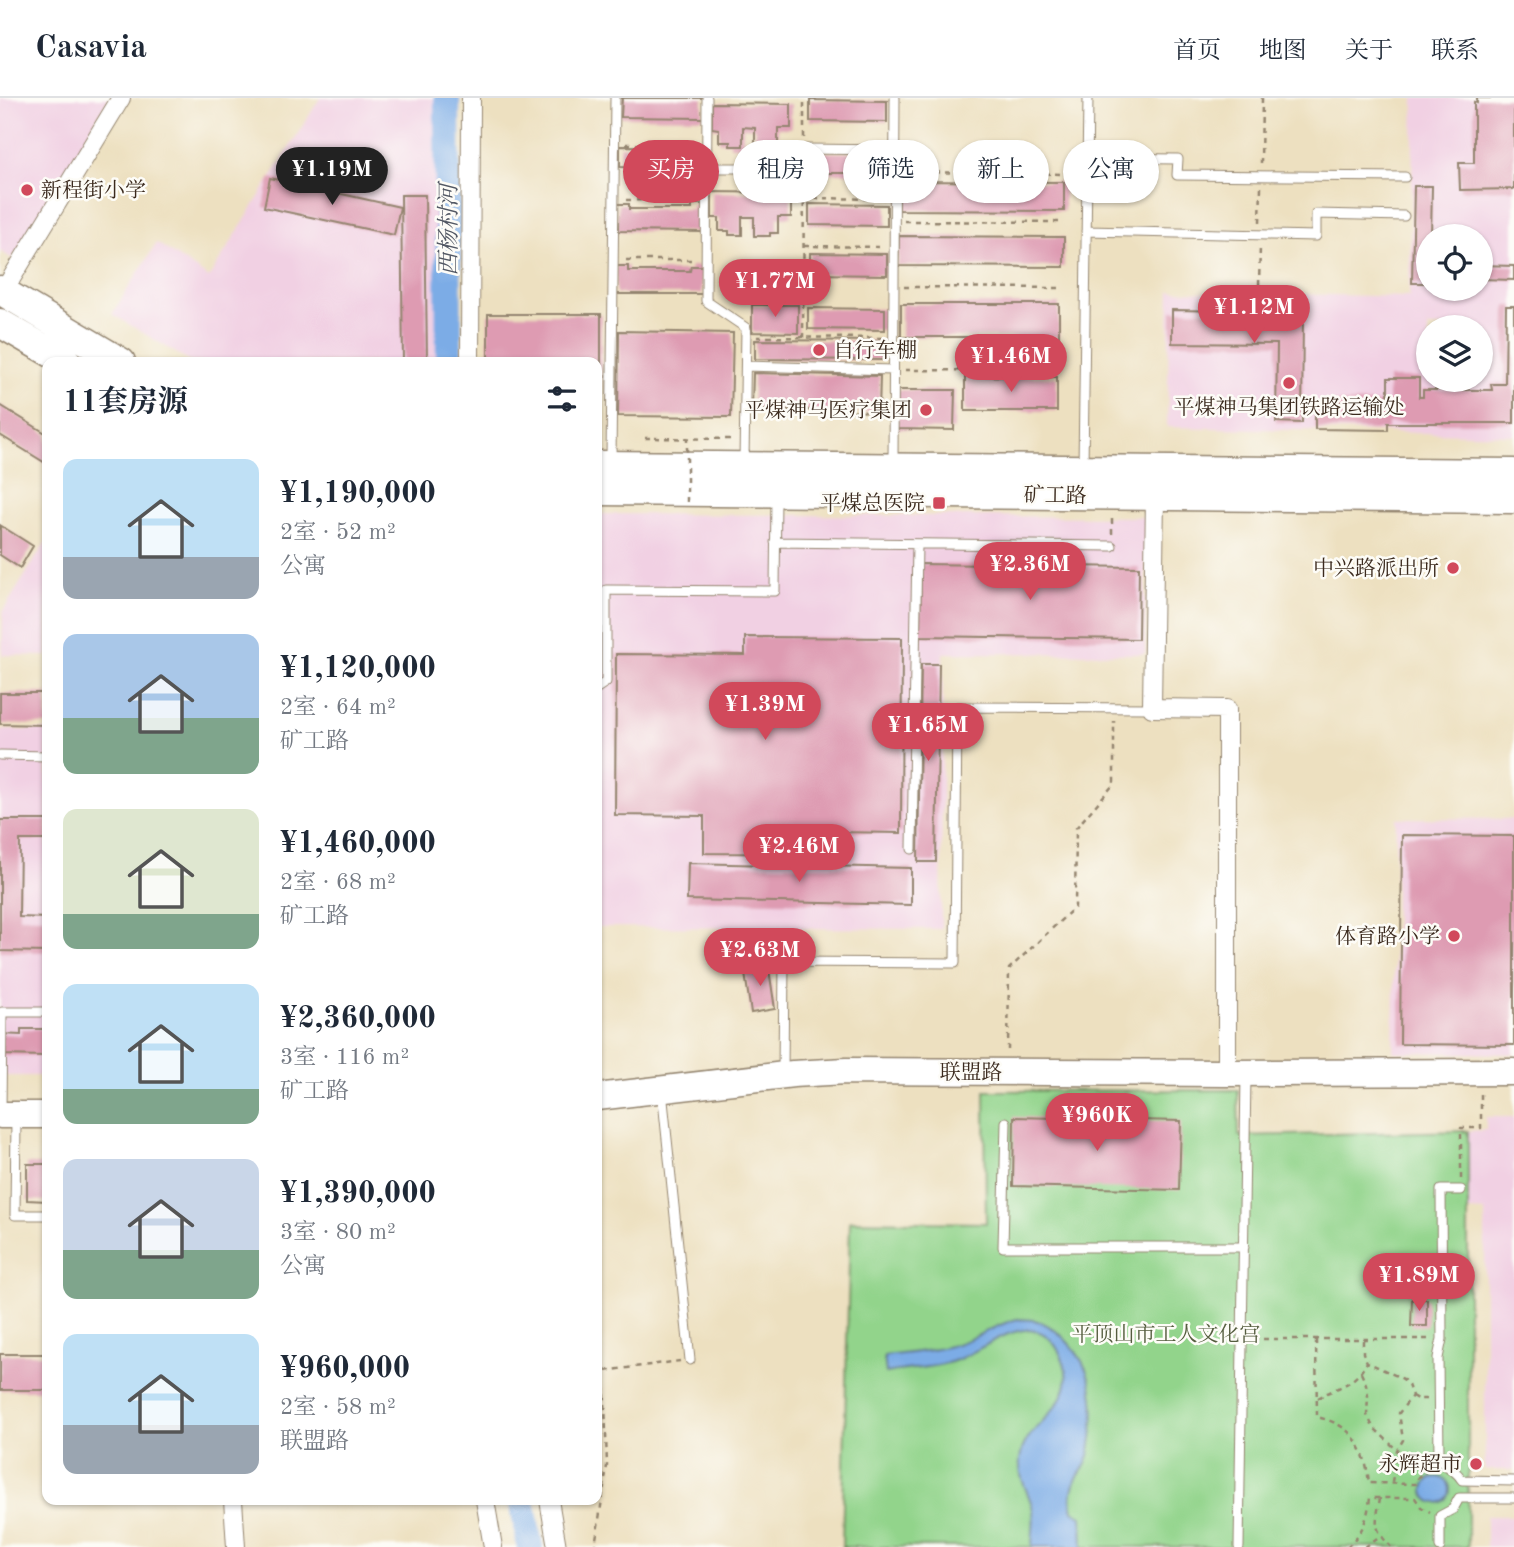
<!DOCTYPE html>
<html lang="zh">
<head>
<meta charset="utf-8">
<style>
  body { margin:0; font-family:"Old Standard TT","Noto Serif SC",serif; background:#f2f2f3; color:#1f2937; height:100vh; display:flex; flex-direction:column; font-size:26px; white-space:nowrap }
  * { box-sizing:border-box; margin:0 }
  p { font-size:23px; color:#747a83 }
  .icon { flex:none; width:38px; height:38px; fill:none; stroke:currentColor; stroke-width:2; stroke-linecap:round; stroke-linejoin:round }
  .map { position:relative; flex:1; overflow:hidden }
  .drawer { position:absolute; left:42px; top:259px; width:560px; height:1148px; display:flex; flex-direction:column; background:#fff; border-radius:14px; box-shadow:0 2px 5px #0004 }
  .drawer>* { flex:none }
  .guide { position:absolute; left:623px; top:42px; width:665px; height:63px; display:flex; gap:14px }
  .fabs { position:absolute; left:1416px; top:126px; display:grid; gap:14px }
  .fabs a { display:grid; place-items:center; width:77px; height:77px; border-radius:50%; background:#fff; box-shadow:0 2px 5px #0004; font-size:35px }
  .price { position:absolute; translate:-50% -60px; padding:0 16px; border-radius:24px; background:#d1495b; color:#fff; font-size:23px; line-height:46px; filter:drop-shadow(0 2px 4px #0008) }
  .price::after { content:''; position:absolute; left:50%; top:42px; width:21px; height:16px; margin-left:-10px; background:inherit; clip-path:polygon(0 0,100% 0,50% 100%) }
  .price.active { background:#222; color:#fff }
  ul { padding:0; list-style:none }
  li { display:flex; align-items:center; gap:21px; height:175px; padding:0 21px }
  li span { display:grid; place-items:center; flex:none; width:196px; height:140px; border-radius:14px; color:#555 }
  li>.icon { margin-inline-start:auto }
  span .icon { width:84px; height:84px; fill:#fffc; stroke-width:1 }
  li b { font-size:30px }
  h2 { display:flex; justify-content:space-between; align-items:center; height:84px; padding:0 21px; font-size:30px }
  .pill { padding:0 24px; border-radius:32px; background:#fff; box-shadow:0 2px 5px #0004; font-size:24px; line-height:63px }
  .pill.active { background:#d1495b; color:#fff }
  header { display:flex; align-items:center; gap:42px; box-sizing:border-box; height:98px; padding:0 35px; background:#fff; border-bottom:2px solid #e0e1e3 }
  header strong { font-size:33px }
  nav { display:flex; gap:38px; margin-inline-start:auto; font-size:24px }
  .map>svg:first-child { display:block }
  .built { fill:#f1d0e3; fill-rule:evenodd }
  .green { fill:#92d48b; stroke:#667f54; stroke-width:2 }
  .water { fill:#7cace6; stroke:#5c6b82; stroke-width:2 }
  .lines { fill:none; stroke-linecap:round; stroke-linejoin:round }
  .river { stroke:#7cace6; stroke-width:26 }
  .building { fill:#de9bb2 }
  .lane-casing { stroke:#94856f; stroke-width:11 }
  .street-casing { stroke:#94856f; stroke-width:20 }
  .secondary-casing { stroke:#94856f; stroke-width:29 }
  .primary-casing { stroke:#94856f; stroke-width:31 }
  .path { stroke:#94856f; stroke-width:2.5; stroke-dasharray:5 5; stroke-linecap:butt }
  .lane { stroke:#fff; stroke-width:9 }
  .street { stroke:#fff; stroke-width:18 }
  .secondary { stroke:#fff; stroke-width:26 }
  .primary { stroke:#fff; stroke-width:28 }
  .path-bridge { stroke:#94856f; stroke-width:2.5; stroke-dasharray:5 5; stroke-linecap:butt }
  .poi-dot { fill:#d1495b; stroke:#fdfcf7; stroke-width:2.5 }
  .labels { text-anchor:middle; stroke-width:5; stroke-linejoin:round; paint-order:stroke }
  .poi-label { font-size:21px; fill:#3b2a1e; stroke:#fdfcf7; text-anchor:end }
  .street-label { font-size:21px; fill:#3b2a1e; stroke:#fdfcf7 }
  .park-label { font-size:21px; fill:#555d3f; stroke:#fdfcf7 }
  .water-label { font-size:23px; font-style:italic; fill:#525864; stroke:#fdfcf7 }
</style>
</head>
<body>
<header>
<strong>Casavia</strong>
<nav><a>首页</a><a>地图</a><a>关于</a><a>联系</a></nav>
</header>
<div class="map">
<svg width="1514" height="1449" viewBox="0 0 1514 1449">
  <rect width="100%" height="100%" fill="#fdfcf7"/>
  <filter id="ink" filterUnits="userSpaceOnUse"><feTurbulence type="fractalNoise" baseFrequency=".0143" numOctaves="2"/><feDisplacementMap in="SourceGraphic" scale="14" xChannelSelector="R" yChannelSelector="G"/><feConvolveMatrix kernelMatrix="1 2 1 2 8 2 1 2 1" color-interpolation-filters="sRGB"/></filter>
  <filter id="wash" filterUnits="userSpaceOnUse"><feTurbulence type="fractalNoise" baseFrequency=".00686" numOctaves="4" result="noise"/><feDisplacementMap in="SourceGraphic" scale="28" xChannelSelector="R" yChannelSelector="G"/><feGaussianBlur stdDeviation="1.57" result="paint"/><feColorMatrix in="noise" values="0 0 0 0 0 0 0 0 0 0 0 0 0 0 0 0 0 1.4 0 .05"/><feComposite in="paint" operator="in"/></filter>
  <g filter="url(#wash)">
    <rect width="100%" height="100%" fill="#ede0c0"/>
    <path class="built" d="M0,0H109L13,161L0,153Z
      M320,0H434L437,264H191L112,216L157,145L209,180Z
      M1414,0H1514V337L1167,329L1170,193L1409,199ZM1428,138H1480V191H1428ZM1428,229H1480V282H1428Z
      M597,416L1146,419L1145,556L943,555L941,831L597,829Z
      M47,442V558L2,557L3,513Z
      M0,632H47V978H0Z
      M1396,720L1514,721V956L1393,954Z
      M1486,1019H1514V1372H1485V1114L1468,1113V1033L1486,1032Z
      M1486,1418H1514V1449H1486Z"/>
    <path class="green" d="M1238,992L1239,1038L1468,1033V1449H842L850,1123L986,1125L985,993Z"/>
    <path class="water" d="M1017,1221C1023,1222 1029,1221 1034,1222C1058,1227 1085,1260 1090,1283C1096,1306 1094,1335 1089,1358C1086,1370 1078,1376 1074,1386C1071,1394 1071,1405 1073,1413L1082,1418L1083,1449H1032C1032,1437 1035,1423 1033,1412C1029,1392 1018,1383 1020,1361C1024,1329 1060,1318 1066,1286C1068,1273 1064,1261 1057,1250C1031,1207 986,1252 954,1263C933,1270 908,1271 886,1275L884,1258C906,1255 929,1254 950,1248C974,1242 994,1227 1017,1221Z
      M1424 1392a13 13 0 1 1 26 0a13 13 0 1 1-26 0Z"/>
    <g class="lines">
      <path class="river" d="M447,0L449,264
        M522,1402L530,1449"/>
    </g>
    <g id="blocks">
      <path class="building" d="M622,0H703V20L621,19Z
        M1477,0H1514V91L1460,92L1459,65H1474V4L1477,5Z
        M810,2L887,3V24L810,23Z
        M712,5L791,6V30H778V46H770L771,49H755V30L743,29V48H730V44H719V31L712,30Z
        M620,48L702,49V70L620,69Z
        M808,54L886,55L885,75H808Z
        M270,80L400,109L394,137L264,109Z
        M899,83L1064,84V113L899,112Z
        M1414,88H1432L1431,138H1428V185H1412Z
        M712,94L791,95V119H778V135H770V138H754V119H742V137H729V133H719V120H712Z
        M401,97H425L427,264H403Z
        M618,106H629V111H692V106H703V134L617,133Z
        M809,106L887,107V128L809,127Z
        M899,138L1064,139V169L898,168Z
        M810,155L887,156V177L810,176Z
        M1480,167L1514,168V182L1480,181Z
        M616,168H628V173H690L691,168H702V196H616Z
        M901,206H1059V239H901Z
        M752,207H798V235L752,234Z
        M1506,208H1514V325H1388V332L1315,331V304L1388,305V280H1419V299H1423V292H1492L1491,286H1505Z
        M808,210L885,211V232L808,231Z
        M1172,212L1303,214L1302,325L1276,324L1277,246L1172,245Z
        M488,216H601V297H597V264H488Z
        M619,233L733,235L731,319L618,318Z
        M755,242L883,243V262L755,261Z
        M753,275L880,278L879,314L752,311Z
        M965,278L1057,279V313H965Z
        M897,292H955L954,332L897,331Z
        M0,307L47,336V366L0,337Z
        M0,427L33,448L20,470L0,457Z
        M921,466L1139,469L1138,541L920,538Z
        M745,539L902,540L901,735L837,734V756L704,755V718L615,717L616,556L745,557Z
        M921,566H939L936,764H918Z
        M0,595H47V627L0,626Z
        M0,722H47V742H20L19,819L47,820V854L0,853Z
        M1402,737L1514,738V947L1400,946Z
        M688,765L911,770V807L687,802Z
        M768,865L775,911L751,915L744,869Z
        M21,931H47V958L0,957V936L21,937Z
        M1014,1019L1181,1023L1179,1092L1013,1088Z
        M27,1066H47V1103L27,1102Z
        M1412,1201H1427V1228H1411Z
        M0,1256H47V1292H0Z"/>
    </g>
  </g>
  <g filter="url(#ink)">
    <use href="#blocks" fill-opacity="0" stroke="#94856f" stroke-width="2"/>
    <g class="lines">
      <defs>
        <path id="lane" d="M707,0L706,203L746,230L744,363
          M1087,60L1178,61L1177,77L1405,79
          M707,70H790L804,51L895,52
          M1086,133L1316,138V116L1404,118
          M746,268L893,272
          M611,362L615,0
          M893,365L895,0
          M1083,369L1088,0
          M775,444L1112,448
          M597,590L606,584V492L775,493L776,397
          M0,657L47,658
          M912,751L917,446
          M783,975L784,864L955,865L957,609L1152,610
          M662,993L690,1262
          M1,1015L2,914H47
          M16,1021L15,1117H47
          M1006,1024L1003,1149H1244
          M1461,1092H1441L1442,1241L1438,1260L1439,1360C1445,1370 1455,1370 1462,1382L1514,1383
          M1239,1449L1246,977
          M1440,1449V1418L1453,1411L1459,1400H1514"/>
        <path id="street" d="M3,194L121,0
          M470,264L471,0
          M1155,398L1152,610L1227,611V975
          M233,1402L236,1449
          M485,1402L493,1449
          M549,1402L557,1449"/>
        <path id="secondary" d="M597,999L793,976L846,973L1227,975L1514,974
          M0,1017H47"/>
        <path id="primary" d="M0,192L121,264
          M0,225L67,264
          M597,367L1514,375
          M597,393L1514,401"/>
      </defs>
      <use href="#lane" class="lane-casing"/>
      <use href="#street" class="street-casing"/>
      <use href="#secondary" class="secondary-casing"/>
      <use href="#primary" class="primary-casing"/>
      <path class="path" d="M804,40V0
        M626,46L697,47
        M1261,65L1262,0
        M905,74L1066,76
        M804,100L885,101
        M626,102L697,103
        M904,123L1063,124
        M1260,124L1261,89
        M804,148L884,149
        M626,162H696
        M1259,187L1260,148
        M904,189L1061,190
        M757,239L883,240
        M803,240L804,71
        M905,272L1059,273
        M645,340L733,341
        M1112,436V418
        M1008,952L1009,871L1075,809L1076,730L1114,686V623
        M1461,1081V1030H1481V996
        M1253,1241H1432
        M1316,1242L1317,1319C1354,1327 1365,1350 1369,1385L1415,1386L1418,1379L1431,1370
        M1363,1242V1255L1367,1264L1403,1281L1408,1287L1412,1298L1399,1315L1403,1342L1397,1352L1392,1384
        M1361,1275L1366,1286L1368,1298L1367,1317L1373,1329L1397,1352
        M1412,1298L1417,1301H1428
        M1318,1300C1340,1287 1354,1288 1367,1264
        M1380,1400C1376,1426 1372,1429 1391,1449
        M593,1449L595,1448L607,1368L604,1273L680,1263
        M1347,1449C1364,1433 1367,1422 1370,1400H1415L1421,1409L1430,1414
        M1365,1449L1380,1438"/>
      <use href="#lane" class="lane"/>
      <use href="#street" class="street"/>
      <use href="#secondary" class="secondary"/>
      <use href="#primary" class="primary"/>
      <path class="path-bridge" d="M687,339V409"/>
    </g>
  </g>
  <g class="poi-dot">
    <circle cx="27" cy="92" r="7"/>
    <circle cx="819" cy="252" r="7"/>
    <circle cx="1289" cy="285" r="7"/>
    <circle cx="926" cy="312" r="7"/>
    <rect x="932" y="398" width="14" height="14" rx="3.5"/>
    <circle cx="1453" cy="470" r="7"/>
    <circle cx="1454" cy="838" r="7"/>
    <circle cx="1476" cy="1366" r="7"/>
  </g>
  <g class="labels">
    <g class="poi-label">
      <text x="41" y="99" text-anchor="start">新程街小学</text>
      <text x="833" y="259" text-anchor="start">自行车棚</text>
      <text x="1289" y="316" text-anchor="middle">平煤神马集团铁路运输处</text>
      <text x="912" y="319">平煤神马医疗集团</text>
      <text x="925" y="412">平煤总医院</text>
      <text x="1439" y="477">中兴路派出所</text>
      <text x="1440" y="845">体育路小学</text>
      <text x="1462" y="1373">永辉超市</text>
    </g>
    <g class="street-label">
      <text transform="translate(1055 397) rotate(1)" y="7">矿工路</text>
      <text x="971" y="981">联盟路</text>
    </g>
    <g class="park-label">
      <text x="1166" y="1243">平顶山市工人文化宫</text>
    </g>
    <g class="water-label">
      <text transform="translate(448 132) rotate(-90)" y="8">西杨村河</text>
    </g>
  </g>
</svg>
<div class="fabs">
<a><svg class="icon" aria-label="locate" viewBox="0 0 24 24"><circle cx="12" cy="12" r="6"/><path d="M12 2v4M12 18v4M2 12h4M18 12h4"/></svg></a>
<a><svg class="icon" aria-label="layers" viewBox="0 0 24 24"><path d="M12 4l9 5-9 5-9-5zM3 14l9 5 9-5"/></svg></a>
</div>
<b class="price active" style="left:332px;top:109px">¥1.19M</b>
<b class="price" style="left:775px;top:221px">¥1.77M</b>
<b class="price" style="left:1254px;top:247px">¥1.12M</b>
<b class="price" style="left:1011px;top:296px">¥1.46M</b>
<b class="price" style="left:1030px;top:504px">¥2.36M</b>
<b class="price" style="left:765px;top:644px">¥1.39M</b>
<b class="price" style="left:928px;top:665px">¥1.65M</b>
<b class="price" style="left:799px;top:786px">¥2.46M</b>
<b class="price" style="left:760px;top:890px">¥2.63M</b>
<b class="price" style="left:1097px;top:1055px">¥960K</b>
<b class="price" style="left:1419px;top:1215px">¥1.89M</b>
<div class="guide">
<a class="pill active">买房</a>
<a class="pill">租房</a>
<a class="pill">筛选</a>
<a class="pill">新上</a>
<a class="pill">公寓</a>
</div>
<section class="drawer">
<h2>11套房源<svg class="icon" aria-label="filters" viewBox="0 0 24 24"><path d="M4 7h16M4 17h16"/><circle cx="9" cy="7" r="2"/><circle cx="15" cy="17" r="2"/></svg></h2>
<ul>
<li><span style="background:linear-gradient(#bfe0f5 70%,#9aa5b1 0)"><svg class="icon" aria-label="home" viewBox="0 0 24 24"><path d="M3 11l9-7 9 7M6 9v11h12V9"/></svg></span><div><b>¥1,190,000</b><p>2室 · 52 m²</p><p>公寓</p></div></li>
<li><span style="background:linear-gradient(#a9c7e8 60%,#7fa58c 0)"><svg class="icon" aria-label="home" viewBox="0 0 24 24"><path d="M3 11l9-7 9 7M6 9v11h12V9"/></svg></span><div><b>¥1,120,000</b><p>2室 · 64 m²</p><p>矿工路</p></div></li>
<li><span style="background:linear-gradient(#dfe7d0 75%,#7fa58c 0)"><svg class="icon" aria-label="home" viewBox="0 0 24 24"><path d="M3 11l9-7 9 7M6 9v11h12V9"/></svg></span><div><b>¥1,460,000</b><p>2室 · 68 m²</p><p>矿工路</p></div></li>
<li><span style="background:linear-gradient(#bfe0f5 75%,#7fa58c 0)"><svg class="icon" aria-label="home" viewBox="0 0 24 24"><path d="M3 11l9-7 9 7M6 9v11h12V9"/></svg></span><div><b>¥2,360,000</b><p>3室 · 116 m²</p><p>矿工路</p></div></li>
<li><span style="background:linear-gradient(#c9d6e8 65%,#7fa58c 0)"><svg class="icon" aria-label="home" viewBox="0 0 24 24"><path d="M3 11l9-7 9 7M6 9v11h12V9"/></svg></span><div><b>¥1,390,000</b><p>3室 · 80 m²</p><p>公寓</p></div></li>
<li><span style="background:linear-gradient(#bfe0f5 65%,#9aa5b1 0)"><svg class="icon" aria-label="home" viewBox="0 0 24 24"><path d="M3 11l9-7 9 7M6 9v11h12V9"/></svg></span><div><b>¥960,000</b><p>2室 · 58 m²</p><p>联盟路</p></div></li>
</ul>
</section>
</div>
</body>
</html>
